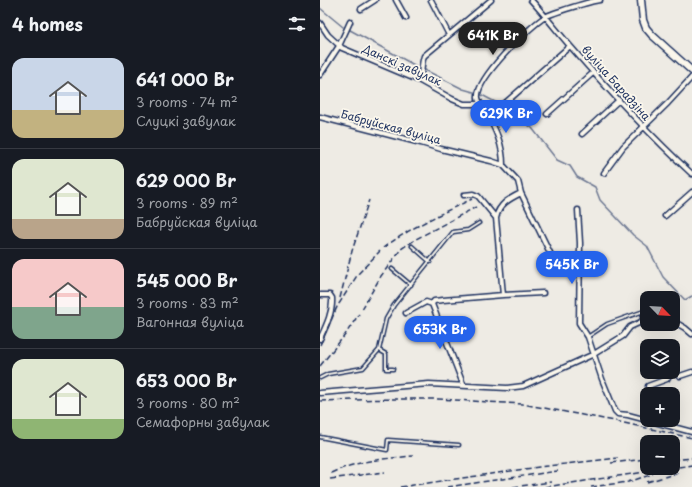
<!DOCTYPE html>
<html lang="en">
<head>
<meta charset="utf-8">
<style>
  body { margin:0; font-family:"Playpen Sans",sans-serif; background:#242831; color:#f1f3f6; height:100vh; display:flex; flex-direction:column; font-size:15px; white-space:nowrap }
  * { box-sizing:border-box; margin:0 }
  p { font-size:13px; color:#9ea1a6 }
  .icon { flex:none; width:22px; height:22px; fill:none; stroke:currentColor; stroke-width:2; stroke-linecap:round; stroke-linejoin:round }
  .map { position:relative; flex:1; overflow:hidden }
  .side { display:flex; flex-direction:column; background:#171b24; width:320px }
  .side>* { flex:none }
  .needle { width:26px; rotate:115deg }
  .buttons { position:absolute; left:320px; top:291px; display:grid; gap:8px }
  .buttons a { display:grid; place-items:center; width:40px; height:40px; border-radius:8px; background:#171b24; box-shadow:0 4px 16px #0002; font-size:20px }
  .price { position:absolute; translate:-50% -34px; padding:0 9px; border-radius:14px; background:#2563eb; color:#fff; font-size:13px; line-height:26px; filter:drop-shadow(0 1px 2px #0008) }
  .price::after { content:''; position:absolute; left:50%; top:24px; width:12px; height:9px; margin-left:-6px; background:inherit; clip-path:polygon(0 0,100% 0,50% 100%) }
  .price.current { background:#222; color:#fff }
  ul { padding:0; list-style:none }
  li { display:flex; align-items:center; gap:12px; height:100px; padding:0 12px }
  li+li { border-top:1px solid #363941 }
  li span { display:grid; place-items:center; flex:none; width:112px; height:80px; border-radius:12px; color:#555 }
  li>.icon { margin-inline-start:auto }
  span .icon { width:48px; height:48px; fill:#fffc; stroke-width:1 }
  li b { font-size:17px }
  h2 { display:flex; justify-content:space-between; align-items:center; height:48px; padding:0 12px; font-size:17px }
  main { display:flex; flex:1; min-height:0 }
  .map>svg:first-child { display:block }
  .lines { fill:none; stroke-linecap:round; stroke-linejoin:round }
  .stream { stroke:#6d7892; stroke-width:1.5 }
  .service-casing { stroke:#1b2f5e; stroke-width:5 }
  .minor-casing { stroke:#1b2f5e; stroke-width:7 }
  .secondary-casing { stroke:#1b2f5e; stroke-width:9 }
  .service { stroke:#fbf7ec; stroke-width:2 }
  .minor { stroke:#fbf7ec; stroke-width:4 }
  .secondary { stroke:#fbf7ec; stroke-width:6 }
  .rail { stroke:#1b2f5e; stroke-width:1.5; stroke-dasharray:6 3; stroke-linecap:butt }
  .labels { text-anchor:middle; stroke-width:3.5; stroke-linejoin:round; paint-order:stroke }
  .street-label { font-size:11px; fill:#1b2f5e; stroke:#fbf7ec }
</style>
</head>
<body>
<main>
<section class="side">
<h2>4 homes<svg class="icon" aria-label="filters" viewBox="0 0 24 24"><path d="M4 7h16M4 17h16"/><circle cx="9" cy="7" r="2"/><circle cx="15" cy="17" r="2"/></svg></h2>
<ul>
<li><span style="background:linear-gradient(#c9d6e8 65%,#c2b280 0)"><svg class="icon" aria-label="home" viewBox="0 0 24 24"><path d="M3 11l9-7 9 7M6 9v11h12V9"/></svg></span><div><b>641 000 Br</b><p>3 rooms · 74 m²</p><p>Слуцкі завулак</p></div></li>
<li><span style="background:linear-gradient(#dfe7d0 75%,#b9a48a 0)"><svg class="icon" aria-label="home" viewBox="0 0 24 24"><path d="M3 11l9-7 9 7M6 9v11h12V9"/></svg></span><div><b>629 000 Br</b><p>3 rooms · 89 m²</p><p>Бабруйская вуліца</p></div></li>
<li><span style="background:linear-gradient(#f6c9c9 60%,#7fa58c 0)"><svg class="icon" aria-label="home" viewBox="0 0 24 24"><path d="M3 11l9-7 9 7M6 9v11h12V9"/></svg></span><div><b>545 000 Br</b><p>3 rooms · 83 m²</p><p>Вагонная вуліца</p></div></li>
<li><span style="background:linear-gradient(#dfe7d0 75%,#8fb573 0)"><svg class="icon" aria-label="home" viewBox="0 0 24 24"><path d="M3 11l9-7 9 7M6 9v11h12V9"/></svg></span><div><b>653 000 Br</b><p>3 rooms · 80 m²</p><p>Семафорны завулак</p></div></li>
</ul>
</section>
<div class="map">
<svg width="372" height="487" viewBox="0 0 372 487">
  <rect width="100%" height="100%" fill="#eeebe4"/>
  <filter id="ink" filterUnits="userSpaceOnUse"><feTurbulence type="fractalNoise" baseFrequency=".025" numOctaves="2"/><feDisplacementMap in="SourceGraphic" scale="8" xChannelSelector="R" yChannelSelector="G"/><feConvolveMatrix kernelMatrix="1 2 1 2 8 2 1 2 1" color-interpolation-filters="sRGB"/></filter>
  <g filter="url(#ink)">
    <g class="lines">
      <path class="stream" d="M0,8L23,27
        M30,30L96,66
        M105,70L143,89L157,93
        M160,94L177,103
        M182,107L212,128L237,160L250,166L257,177L275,187L280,200L313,235L327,246L343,277L365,300L372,296"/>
      <defs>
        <path id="service" d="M92,246L110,262
          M72,269L91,285
          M321,321L324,311L327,303
          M269,336L287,324L324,311
          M59,350L66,354V369H73
          M0,378L8,374L43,368L59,350L66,319L74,305L133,232L148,230L159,223
          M0,437L67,450L68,440L139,445"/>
        <path id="minor" d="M76,0L86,18
          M111,0L129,35
          M211,0C225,15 237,31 251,47C289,91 329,134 372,174
          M41,9L55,0
          M0,23L8,35L22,48L100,81L132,99L144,104H157L162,107
          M0,75L19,46L30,22
          M100,81C102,73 101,65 104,56L171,0
          M165,110L184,104L250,46
          M227,114L274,72
          M0,117L101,143L121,149L171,161L183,165L198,181L201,193L234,261
          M262,134L299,100
          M183,165C183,145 176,131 167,113C164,108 159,103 158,98C155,79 209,27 225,17C232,13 271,1 280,0
          M284,173L303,147L348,103L372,77
          M144,195L153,194L158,196L176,218
          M258,210L260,243L259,323L268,337L282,379L295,411L298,414L308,415L372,432
          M345,216L372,192
          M0,295H10L12,298C13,312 6,326 0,339
          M183,295L176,218C179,204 189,199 201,193
          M86,313L106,302L112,304
          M353,321L365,328L372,334
          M143,384L112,304L114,301L123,300L183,295L223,293
          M0,393L109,384L187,388L203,386L274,354L303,336L310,327L321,322L327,321
          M329,394L328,386L347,379L350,374L354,372L360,376L372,372"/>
        <path id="secondary" d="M321,0L323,20L326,28L332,35L372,71"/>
      </defs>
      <use href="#service" class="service-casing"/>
      <use href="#minor" class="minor-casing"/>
      <use href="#secondary" class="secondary-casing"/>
      <use href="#service" class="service"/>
      <use href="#minor" class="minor"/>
      <use href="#secondary" class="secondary"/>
      <path class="rail" d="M63,248C92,227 120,214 152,199
        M20,298L32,251L49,200
        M42,309L61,276L81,249L96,239L156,207
        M0,345L17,307L38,274L60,251
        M0,366L25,335L39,314
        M0,401L74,399H118L202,404L295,421L372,438
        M353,460L372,458
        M291,463L327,459
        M11,473C39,460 63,459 93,456
        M10,479L65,472
        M327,482L358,473
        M80,487L219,467L298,458
        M127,487L238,471
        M193,487L231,482
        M225,487L372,465
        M271,487L308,482L333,474"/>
    </g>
  </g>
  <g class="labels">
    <g class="street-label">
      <text transform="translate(82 65) rotate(24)" y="4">Данскі завулак</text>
      <text transform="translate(296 83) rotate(48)" y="4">вуліца Барадзіна</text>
      <text transform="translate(71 127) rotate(15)" y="4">Бабруйская вуліца</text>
    </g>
  </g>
</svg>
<div class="buttons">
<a><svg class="needle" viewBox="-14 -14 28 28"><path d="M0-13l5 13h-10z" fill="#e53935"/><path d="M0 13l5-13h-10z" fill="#9ea1a6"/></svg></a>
<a><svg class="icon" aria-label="layers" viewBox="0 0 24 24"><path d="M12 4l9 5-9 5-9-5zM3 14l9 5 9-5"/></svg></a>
<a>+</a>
<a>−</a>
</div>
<b class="price current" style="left:173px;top:56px">641K Br</b>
<b class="price" style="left:186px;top:134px">629K Br</b>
<b class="price" style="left:252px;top:285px">545K Br</b>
<b class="price" style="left:120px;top:350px">653K Br</b>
</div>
</main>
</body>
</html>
